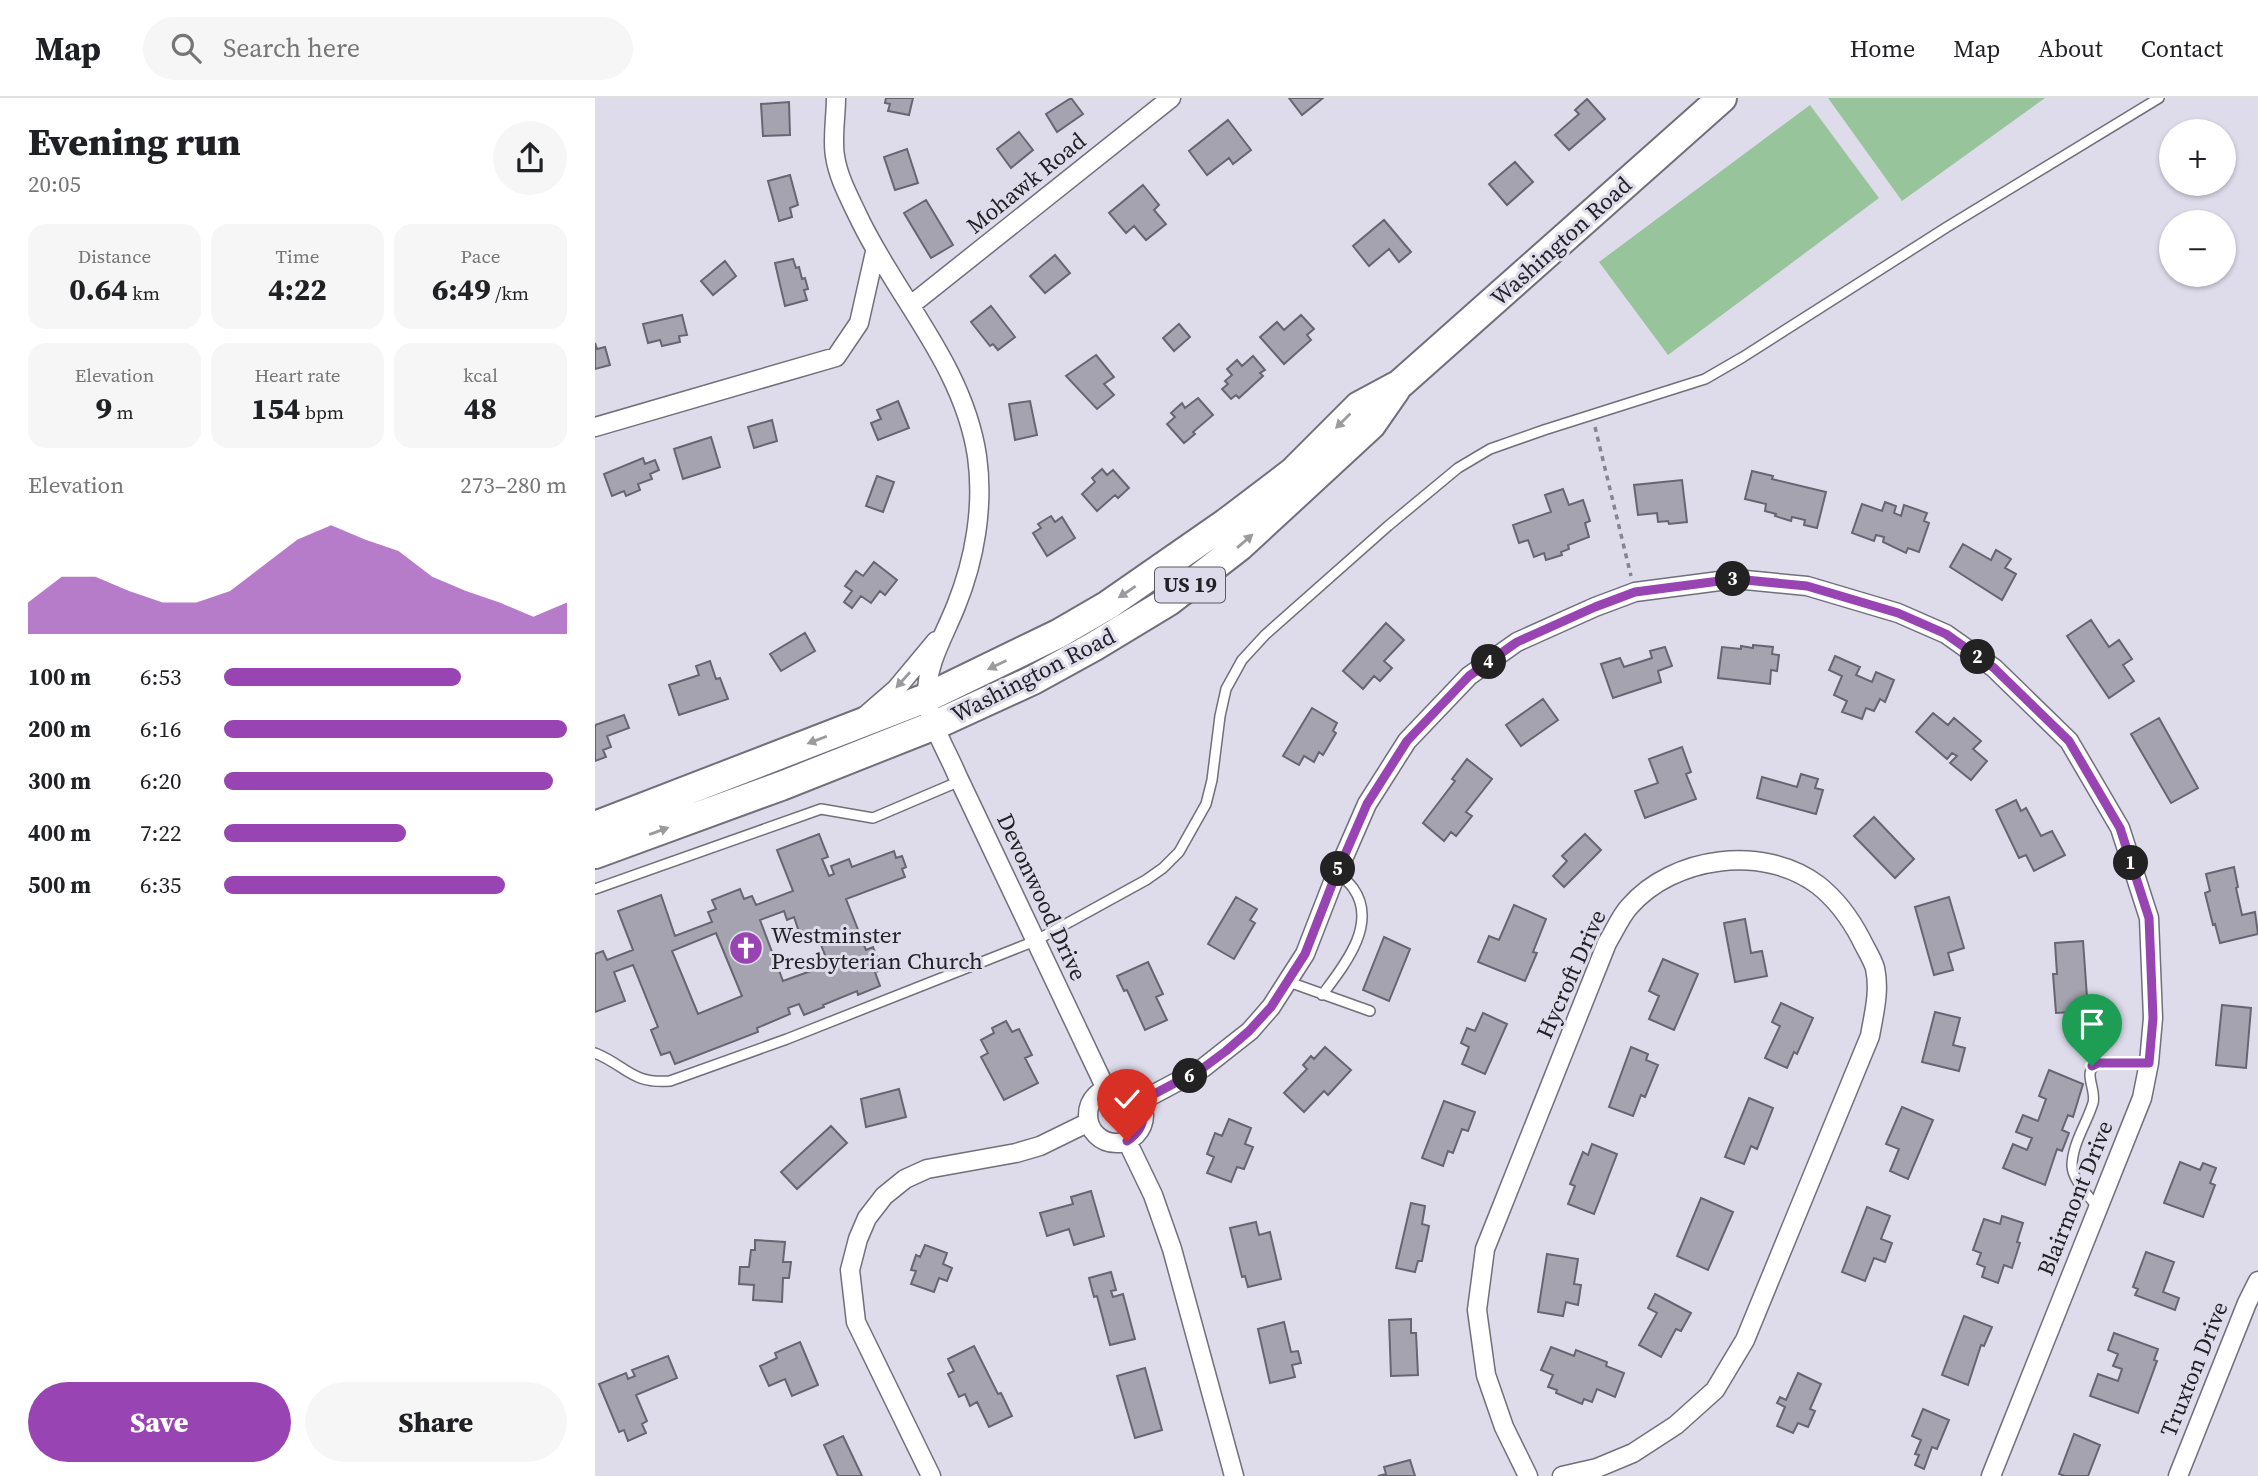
<!DOCTYPE html>
<html lang="en">
<head>
<meta charset="utf-8">
<style>
	body { margin:0; font-family:"Source Serif 4",serif; background:#f6f6f6; color:#202124; height:100vh; display:flex; flex-direction:column; font-size:26px; white-space:nowrap }
	* { box-sizing:border-box; margin:0 }
	p { font-size:23px; color:#757577 }
	.icon { flex:none; width:38px; height:38px; fill:none; stroke:currentColor; stroke-width:2; stroke-linecap:round; stroke-linejoin:round }
	.map { position:relative; flex:1; overflow:hidden }
	.details { display:flex; flex-direction:column; background:#fff; width:595px }
	.details>* { flex:none }
	.fabs { position:absolute; left:1564px; top:21px; display:grid; gap:14px }
	.fabs a { display:grid; place-items:center; width:77px; height:77px; border-radius:50%; background:#fff; box-shadow:0 2px 5px #0004; font-size:35px }
	.pin { position:absolute; display:grid; place-items:center; width:60px; height:60px; color:#fff; margin:-72px -30px; border-radius:50% 50% 50% 0; rotate:-45deg; box-shadow:0 0 7px #0007 }
	.pin .icon { rotate:45deg }
	.km { position:absolute; width:35px; height:35px; margin:-18px; border-radius:50%; background:#222; color:#fff; font-size:19px; line-height:35px; text-align:center }
	.round { display:grid; place-items:center; flex:none; width:74px; height:74px; border-radius:37px; background:#f6f6f6 }
	.head { display:flex; align-items:center; justify-content:space-between; height:119px; padding:0 28px }
	h1 { font-size:38px; font-weight:800; line-height:52px }
	.stats { display:grid; grid-template-columns:repeat(3,1fr); gap:10px; height:119px; padding:7px 28px }
	.stats div { display:grid; align-content:center; border-radius:18px; background:#f6f6f6; text-align:center }
	.stats b { font-size:30px; font-weight:800 }
	.stats small { font-size:19px; font-weight:400 }
	.stats p { font-size:19px }
	.chart { height:196px; padding:14px 28px }
	.chart p { display:flex; justify-content:space-between }
	.chart svg { width:100%; height:126px; margin-top:7px; fill:#9844b3; opacity:.7 }
	.action { display:flex; gap:14px; margin-top:auto; padding:14px 28px }
	.action a { flex:1; height:80px; border-radius:42px; background:#9844b3; color:#fff; font-size:28px; font-weight:800; line-height:80px; text-align:center }
	.action a+a { background:#f6f6f6; color:#202124 }
	ul { padding:0 28px; list-style:none; font-size:23px }
	li { display:grid; grid-template-columns:112px 84px 1fr; align-items:center; height:52px }
	li i { height:18px; border-radius:9px; background:#9844b3 }
	header { display:flex; align-items:center; gap:42px; box-sizing:border-box; height:98px; padding:0 35px; background:#fff; border-bottom:2px solid #e0e0e0 }
	header strong { font-size:33px }
	nav { display:flex; gap:38px; margin-inline-start:auto; font-size:24px }
	.search { width:490px; height:63px; background:#f6f6f6; display:flex; align-items:center; gap:18px; box-sizing:border-box; padding:0 24px; border-radius:38px; color:#757577; font-size:26px }
	main { display:flex; flex:1; min-height:0 }
	.map>svg:first-child { display:block }
	.pitch { fill:#98c49b }
	.building { fill:#a6a3b1; stroke:#686572; stroke-width:2; fill-rule:evenodd }
	.lines { fill:none; stroke-linecap:round; stroke-linejoin:round }
	.lane-casing { stroke:#716f7c; stroke-width:12 }
	.street-casing { stroke:#716f7c; stroke-width:21 }
	.primary-casing { stroke:#716f7c; stroke-width:32 }
	.path { stroke:#86858f; stroke-width:3.5; stroke-dasharray:5 5; stroke-linecap:butt }
	.lane { stroke:#fff; stroke-width:9 }
	.street { stroke:#fff; stroke-width:18 }
	.primary { stroke:#fff; stroke-width:28 }
	.oneway { fill:#9b9b9d }
	.route-casing { stroke:#fff; stroke-width:14 }
	.route { stroke:#9844b3; stroke-width:9 }
	.labels { text-anchor:middle; stroke-width:6; stroke-linejoin:round; paint-order:stroke }
	.shield { fill:#dedceb; stroke:#5a5961; stroke-width:2 }
	.shield-label { font-size:21px; font-weight:bold; fill:#212126 }
	.street-label { font-size:23px; fill:#212126; stroke:#dedceb }
	.poi-label { font-size:23px; fill:#212126; stroke:#dedceb; text-anchor:start }
</style>
</head>
<body>
<header>
<strong>Map</strong>
<div class="search"><svg class="icon" aria-label="search" viewBox="0 0 24 24"><circle cx="10" cy="10" r="6"/><path d="M15 15l6 6"/></svg>Search here</div>
<nav><a>Home</a><a>Map</a><a>About</a><a>Contact</a></nav>
</header>
<main>
<section class="details">
<div class="head"><div><h1>Evening run</h1><p>20:05</p></div><a class="round"><svg class="icon" aria-label="share" viewBox="0 0 24 24"><path d="M12 15V3M7 8l5-5 5 5M5 13v7h14v-7"/></svg></a></div>
<div class="stats">
<div><p>Distance</p><b>0.64<small> km</small></b></div>
<div><p>Time</p><b>4:22</b></div>
<div><p>Pace</p><b>6:49<small> /km</small></b></div>
</div>
<div class="stats">
<div><p>Elevation</p><b>9<small> m</small></b></div>
<div><p>Heart rate</p><b>154<small> bpm</small></b></div>
<div><p>kcal</p><b>48</b></div>
</div>
<div class="chart"><p><span>Elevation</span>273–280 m</p>
<svg viewBox="0 0 160 44" preserveAspectRatio="none"><path d="M0 44V33L10 24L20 24L30 29L40 33L50 33L60 29L70 20L80 11L90 6L100 11L110 15L120 24L130 29L140 33L150 38L160 33V44z"/></svg>
</div>
<ul>
<li><b>100 m</b>6:53<i style="width:69%"></i></li>
<li><b>200 m</b>6:16<i style="width:100%"></i></li>
<li><b>300 m</b>6:20<i style="width:96%"></i></li>
<li><b>400 m</b>7:22<i style="width:53%"></i></li>
<li><b>500 m</b>6:35<i style="width:82%"></i></li>
</ul>
<div class="action"><a>Save</a><a>Share</a></div>
</section>
<div class="map">
<svg width="1663" height="1378" viewBox="0 0 1663 1378">
	<rect width="100%" height="100%" fill="#dedceb"/>
	<path class="pitch" d="M1233 0H1450L1307 103Z
		M1215 7 1284 100 1073 257 1004 164Z"/>
	<path class="building" d="M291 0H318L314 17 293 13 295 6 290 5Z
		M476 0 488 16 462 34 451 16Z
		M694 0H728L707 17Z
		M992 1 1010 21 974 52 960 37 984 16 980 12Z
		M194 4 195 37 168 38 166 6Z
		M633 22 656 52 638 66 634 60 612 77 594 53Z
		M424 34 438 52 416 70 402 51Z
		M312 51 323 85 300 92 289 59Z
		M920 64 938 84 912 107 894 86Z
		M195 77 203 107 195 110 197 119 184 123 173 83Z
		M548 87 564 107 559 112 571 126 551 142 539 128 531 135 514 115Z
		M331 102 358 147 336 160 309 115Z
		M789 122 816 154 804 164 794 151 774 168 758 148Z
		M460 157 475 175 450 195 435 178Z
		M198 161 201 170 204 169 207 181 210 180 213 191 209 192 212 202 190 208 180 165Z
		M130 163 141 178 118 197 106 183Z
		M396 208 420 239 403 252 398 246 395 248 376 224Z
		M87 217 92 237 84 238 85 244 67 248 65 242 53 245 48 226Z
		M706 217 719 231 712 237 716 242 689 266 665 239 682 224 689 232Z
		M584 226 595 239 579 253 568 240Z
		M0 245 2 251 10 249 15 267 0 271Z
		M501 257 519 279 509 286 519 297 502 311 471 278Z
		M658 258 670 272 665 275 668 278 644 300 641 297 636 301 627 291 633 286 630 283 637 277 632 271 642 262 647 268Z
		M603 300 618 317 598 334 600 336 589 345 572 326 580 319 576 315 587 305 590 310Z
		M303 303 314 330 283 342 276 325 286 321 282 312Z
		M435 303 442 337 420 342 414 306Z
		M177 322 182 343 159 350 153 329Z
		M116 339 125 369 88 381 79 351Z
		M48 360 50 366 60 362 64 372 55 376 57 381 43 386 45 392 31 398 29 393 17 398 9 376Z
		M507 371 512 377 518 372 534 390 523 400 520 397 502 413 487 396 500 384 497 380Z
		M1157 373 1178 378 1177 381 1231 394 1222 430 1209 427 1210 422 1197 419 1196 423 1180 418 1181 416 1170 413 1171 406 1150 401Z
		M282 378 299 384 288 414 271 408Z
		M1087 382 1092 424 1074 426 1073 423 1063 424 1062 415 1043 417 1039 387Z
		M968 391 974 407 988 402 995 423 990 425 994 439 973 447 974 451 966 454 967 457 951 462 949 455 939 459 933 442 924 445 918 427 956 414 950 397Z
		M1290 404 1301 408 1299 415 1306 418 1309 407 1332 415 1329 423 1334 425 1324 454 1313 450 1311 455 1288 444 1289 439 1281 437 1279 443 1257 435 1267 406 1287 413Z
		M456 418 460 424 467 419 480 440 452 458 438 435 446 430 443 426Z
		M1368 446 1396 462 1401 452 1416 461 1410 470 1421 476 1407 502 1355 469Z
		M279 464 302 482 290 497 285 493 276 505 266 498 257 510 249 504 257 493 250 488 261 473 268 478Z
		M1496 522 1514 549 1524 542 1537 561 1528 567 1539 583 1514 600 1472 538Z
		M791 525 809 542 789 563 797 570 785 583 779 578 768 591 748 573Z
		M210 535 220 553 186 573 175 556Z
		M1158 547 1178 549 1177 556 1184 557 1182 573 1176 572 1175 586 1123 580 1127 549 1146 551V548L1158 550Z
		M1070 549 1077 568 1063 573 1066 584 1018 600 1006 566 1025 560 1029 569 1057 560 1055 553Z
		M1240 558 1265 569 1261 577 1277 584 1281 574 1299 582 1290 604 1285 601 1279 613 1271 610 1267 621 1247 614 1252 603 1239 597 1247 578 1234 572Z
		M115 563 121 581 125 580 133 601 84 617 74 587 104 577 101 568Z
		M948 601 963 622 926 648 911 627Z
		M717 610 742 625 738 633 741 635 728 657 724 654 719 664 709 658 704 667 688 658Z
		M1338 615 1353 627 1359 620 1386 643 1378 651 1392 663 1376 682 1355 665 1362 658 1357 655 1352 661 1321 634Z
		M29 617 34 630 12 638 16 649 8 652 11 659 0 663V627Z
		M1564 620 1603 690 1576 705 1536 636Z
		M1087 649 1096 674 1091 676 1101 701 1050 720 1040 693 1063 685 1054 661Z
		M872 661 897 681 871 714 877 718 861 738 856 734 849 743 828 725 860 683 857 681Z
		M1206 676 1223 681 1220 690 1228 692 1221 716 1162 700 1167 679 1202 689Z
		M1421 702 1426 713 1431 710 1446 738 1457 733 1470 757 1439 773 1431 757 1424 760 1401 712Z
		M1279 719 1319 761 1300 780 1259 738Z
		M224 736 233 759 227 761 234 778 239 776 236 768 254 761 257 769 299 753 301 760 307 758 311 769 307 771 310 779 251 801 271 852 278 849 287 872 280 874 285 888 263 897 262 893 228 907 229 909 209 917 204 906 193 910 195 916 162 930 163 934 80 966 75 954 66 957 56 932 63 929 38 867 19 874 30 903 0 914V856L8 853 12 862 38 852 23 813 66 797 80 838 117 824 113 814 121 811 117 802 145 791 149 801 157 798 161 807 198 793 182 752ZM189 813 192 822 199 819 205 837 220 832 232 862 237 861 238 865 188 883 165 822ZM121 835 147 898 103 916 77 853Z
		M990 736 1006 752 969 789 958 778 972 763 967 758Z
		M1639 769 1643 789 1641 790 1647 817 1660 814 1663 836 1625 845 1620 826 1618 827 1610 795 1615 793 1611 776Z
		M641 799 662 811 655 822 660 825 639 861 613 846Z
		M1354 799 1369 850 1353 855 1358 872 1339 877 1320 809Z
		M919 807 951 821 938 854 942 855 930 883 883 864 894 838 904 842Z
		M1150 821 1156 855 1167 853 1172 878 1140 884 1129 825Z
		M789 839 815 851 794 903 768 892Z
		M1488 843 1493 913 1461 915 1458 876H1462L1460 845Z
		M1068 861 1103 876 1079 932 1054 921 1064 898 1054 893Z
		M553 864 568 896 561 899 572 922 550 932 532 892 529 893 522 878Z
		M1186 905 1218 920 1202 956 1199 954 1192 970 1170 960 1185 928 1177 924Z
		M1627 907 1656 910 1651 970 1621 967Z
		M1340 914 1365 920 1358 947 1370 950 1364 973 1327 964Z
		M888 915 912 926 890 976 867 966 874 949 866 945 872 930 880 933Z
		M411 923 417 934 424 931 437 957 430 960 443 985 409 1002 386 959 393 955 386 942 399 935 397 930Z
		M730 949 756 972 733 997 729 993 709 1014 689 995 712 971 708 967 716 958 719 961Z
		M1036 949 1053 956 1051 962 1063 967 1050 999 1046 997 1038 1018 1014 1009Z
		M1454 972 1488 986 1478 1019 1473 1017 1467 1032 1474 1035 1467 1053 1462 1051 1450 1087 1408 1070 1418 1046 1432 1052 1437 1040 1421 1034 1428 1017 1443 1023 1451 1001 1444 998Z
		M304 991 311 1019 271 1029 266 1001Z
		M1154 1000 1178 1010 1162 1051 1156 1048 1149 1066 1130 1059Z
		M849 1003 880 1014 873 1033 867 1031 858 1055 853 1053 848 1068 827 1060Z
		M1307 1009 1338 1022 1313 1081 1295 1073 1304 1051 1291 1046Z
		M634 1021 656 1030 650 1046 658 1049 649 1071 642 1069 636 1084 612 1075 619 1059 612 1056 620 1035 627 1038Z
		M236 1028 252 1045 202 1091 186 1074Z
		M997 1046 1022 1056 999 1116 973 1106 980 1088 975 1086 988 1054 993 1057Z
		M1585 1064 1605 1072 1608 1065 1621 1070 1615 1085 1620 1087 1608 1119 1569 1105Z
		M496 1093 509 1138 479 1147 474 1131 452 1138 445 1115 478 1106 476 1099Z
		M1106 1100 1138 1114 1113 1172 1082 1158Z
		M816 1105 830 1108 827 1126 834 1128 827 1163H823L820 1174 801 1170Z
		M1272 1109 1295 1118 1286 1141 1297 1145 1290 1164 1279 1160 1270 1183 1247 1174Z
		M1407 1118 1428 1125 1422 1144 1425 1145 1417 1170 1409 1167 1403 1185 1387 1179 1390 1169 1382 1166 1386 1155 1378 1152 1389 1121 1405 1126Z
		M661 1124 664 1137 675 1134 686 1181 653 1189 650 1178 647 1179 635 1130Z
		M160 1142 190 1144 188 1164H196L194 1180H188L187 1204 158 1202 159 1187 144 1186 145 1169H154L156 1152H160Z
		M330 1147 352 1155 348 1166 357 1170 352 1183 344 1180 339 1194 316 1186 321 1173 316 1172 321 1157 325 1159Z
		M1551 1154 1579 1164 1568 1194 1584 1200 1580 1212 1540 1197 1543 1191 1538 1189Z
		M952 1156 983 1161 979 1186 986 1187 983 1207 971 1204 968 1218 943 1214Z
		M516 1174 521 1192 516 1193 518 1199 528 1196 540 1241 515 1247 502 1198 499 1199 494 1180Z
		M1060 1196 1096 1215 1086 1233 1081 1231 1066 1259 1044 1247 1062 1215 1053 1210Z
		M1369 1218 1397 1229 1389 1248 1386 1247 1373 1287 1347 1277Z
		M816 1221V1235H821L823 1277 796 1278 794 1222Z
		M689 1224 696 1254 703 1253 706 1265 697 1267 700 1279 675 1285 663 1231Z
		M1519 1235 1563 1251 1559 1262 1562 1263 1543 1315 1495 1298 1503 1276 1523 1283 1527 1271 1518 1268 1523 1256 1513 1252Z
		M205 1244 223 1287 197 1298 190 1281 174 1288 165 1268 182 1260 180 1255Z
		M379 1248 403 1296 406 1295 417 1318 394 1329 382 1304 375 1308 370 1296 364 1299 353 1276 359 1273 353 1261Z
		M956 1249 979 1258 981 1252 1012 1264 1011 1268 1029 1275 1020 1299 1002 1291 997 1304 989 1301 987 1306 961 1295 962 1292 953 1289 958 1277 946 1272Z
		M73 1258 82 1280 41 1297 52 1323 47 1326 51 1335 33 1343 29 1332 24 1334 4 1286 31 1275 33 1281 40 1278 37 1272Z
		M550 1270 567 1332 540 1340 522 1278Z
		M1203 1275 1226 1286 1215 1311 1220 1313 1213 1329 1203 1325 1198 1335 1182 1328 1190 1309 1182 1305 1185 1299 1191 1302Z
		M1328 1311 1354 1322 1342 1351 1337 1349 1329 1371 1320 1367 1324 1357 1320 1356 1326 1342 1317 1338Z
		M1479 1336 1505 1347 1493 1378H1470L1464 1376Z
		M248 1338 267 1378H243L229 1347Z
		M815 1362 820 1378H783L791 1376 789 1369Z"/>
	<g class="lines">
		<g class="lane-casing">
			<path id="lane" d="M0 791 226 711 278 720 365 683
				M694 884 775 913
				M727 897C748 869 784 826 758 790 754 784 747 779 742 775
				M0 955C32 968 36 986 75 983L192 941 440 843 551 782 568 770 584 754 611 706 617 682 625 618 631 591 647 562 670 537 793 428 863 370 895 351 949 332 1110 281 1148 259 1352 129 1564 0
				M1503 1110C1494 1098 1478 1083 1477 1068 1477 1046 1492 1025 1498 1005 1502 991 1486 973 1503 966L1554 965"/>
		</g>
		<g class="street-casing">
			<path id="street" d="M241 0C241 19 237 40 240 58 243 79 254 99 263 118 301 199 368 266 382 358 389 408 380 461 361 508 350 536 331 566 332 598 332 621 353 655 362 677L511 991
				M316 207 576 0
				M0 329 241 259 264 225 280 154
				M271 617 301 591 341 543
				M493 1017a28 28 0 1 1 56 0a28 28 0 1 1-56 0Z
				M546 1003 608 970 655 933 676 909 710 856 738 784 772 706 812 643 874 578 922 544 1000 509 1040 494 1140 481 1212 488 1303 515 1351 536 1399 570 1474 643 1525 730 1554 820 1558 920 1554 965 1547 1000 1396 1378
				M532 1043 558 1097 577 1151 639 1378
				M336 1378 261 1224 255 1172 263 1141 272 1120 289 1098 310 1081 332 1071 421 1055 445 1048 494 1024
				M933 1378 909 1329 891 1277 882 1212 890 1151 1012 845C1019 834 1025 819 1034 809 1078 758 1169 746 1223 787 1242 802 1255 820 1266 841 1270 850 1277 860 1280 870 1285 893 1279 915 1275 938L1150 1242 1120 1292 1081 1327 1038 1355 1002 1370 967 1378
				M1583 1378 1652 1205 1663 1183"/>
		</g>
		<g class="primary-casing">
			<path id="primary" d="M0 728 331 600 463 536 513 507 631 425 698 374 764 308 805 286 1127 0
				M0 756 186 688 340 627 438 582 498 549 574 503 645 448 776 327 801 291"/>
		</g>
		<path class="path" d="M1000 329 1036 478"/>
		<use href="#lane" class="lane"/>
		<use href="#street" class="street"/>
		<use href="#primary" class="primary"/>
	</g>
	<defs><path id="oneway-solid" d="M-6-.8H1V-3.2L6.5 0L1 3.2V.8H-6Z" transform="scale(1.75)"/></defs>
	<g class="oneway">
		<use href="#oneway-solid" transform="translate(748 323) rotate(135)"/>
		<use href="#oneway-solid" transform="translate(650 443) rotate(-41)"/>
		<use href="#oneway-solid" transform="translate(532 494) rotate(146)"/>
		<use href="#oneway-solid" transform="translate(402 567) rotate(154)"/>
		<use href="#oneway-solid" transform="translate(308 582) rotate(132)"/>
		<use href="#oneway-solid" transform="translate(222 642) rotate(159)"/>
		<use href="#oneway-solid" transform="translate(64 733) rotate(-20)"/>
	</g>
	<g class="lines">
		<g class="route-casing">
			<path id="route" d="M532 1043C547 1033 552 1021 546 1003L608 970 631 953 654 933 676 909 710 856 738 784 772 706 812 643 874 578 922 544 1000 509 1040 494 1140 481 1212 488 1303 515 1351 536 1399 570 1474 643 1525 730 1554 820 1558 920 1554 965H1503L1497 968"/>
		</g>
		<use href="#route" class="route"/>
	</g>
	<defs>
		<g id="church-disc" transform="scale(1.75)"><circle r="9.5" fill="#9844b3" stroke="#dedceb"/><path d="M-1.2-6h2.4v3.5h3.3v2.4h-3.3V6h-2.4V-.1h-3.3v-2.4h3.3Z" fill="#fff"/></g>
	</defs>
	<g fill-rule="evenodd">
		<use href="#church-disc" x="151" y="850"/>
	</g>
	<g class="labels">
		<rect class="shield" x="560" y="469.5" width="70" height="35" rx="5"/>
		<g class="shield-label">
			<text x="595" y="494">US 19</text>
		</g>
		<g class="street-label">
			<text transform="translate(431 85) rotate(-39)" y="8">Mohawk Road</text>
			<text transform="translate(966 143) rotate(-42)" y="8">Washington Road</text>
			<text transform="translate(438 577) rotate(-27)" y="8">Washington Road</text>
			<text transform="translate(447 799) rotate(65)" y="8">Devonwood Drive</text>
			<text transform="translate(976 876) rotate(-66)" y="8">Hycroft Drive</text>
			<text transform="translate(1480 1100) rotate(-68)" y="8">Blairmont Drive</text>
			<text transform="translate(1599 1271) rotate(-68)" y="8">Truxton Drive</text>
		</g>
		<g class="poi-label">
			<text x="176" y="845">Westminster<tspan x="176" dy="26">Presbyterian Church</tspan></text>
		</g>
	</g>
</svg>
<div class="fabs">
<a>+</a>
<a>−</a>
</div>
<div class="pin" style="left:1497px;top:968px;background:#1e9e55"><svg class="icon" aria-label="arrive" viewBox="0 0 24 24"><path d="M6 21V4h12l-3 4 3 4H6"/></svg></div>
<div class="pin" style="left:532px;top:1043px;background:#d93025"><svg class="icon" aria-label="check" viewBox="0 0 24 24"><path d="M5 12l5 5 9-10"/></svg></div>
<b class="km" style="left:1536px;top:765px">1</b>
<b class="km" style="left:1383px;top:559px">2</b>
<b class="km" style="left:1138px;top:481px">3</b>
<b class="km" style="left:894px;top:564px">4</b>
<b class="km" style="left:743px;top:771px">5</b>
<b class="km" style="left:595px;top:978px">6</b>
</div>
</main>
</body>
</html>
